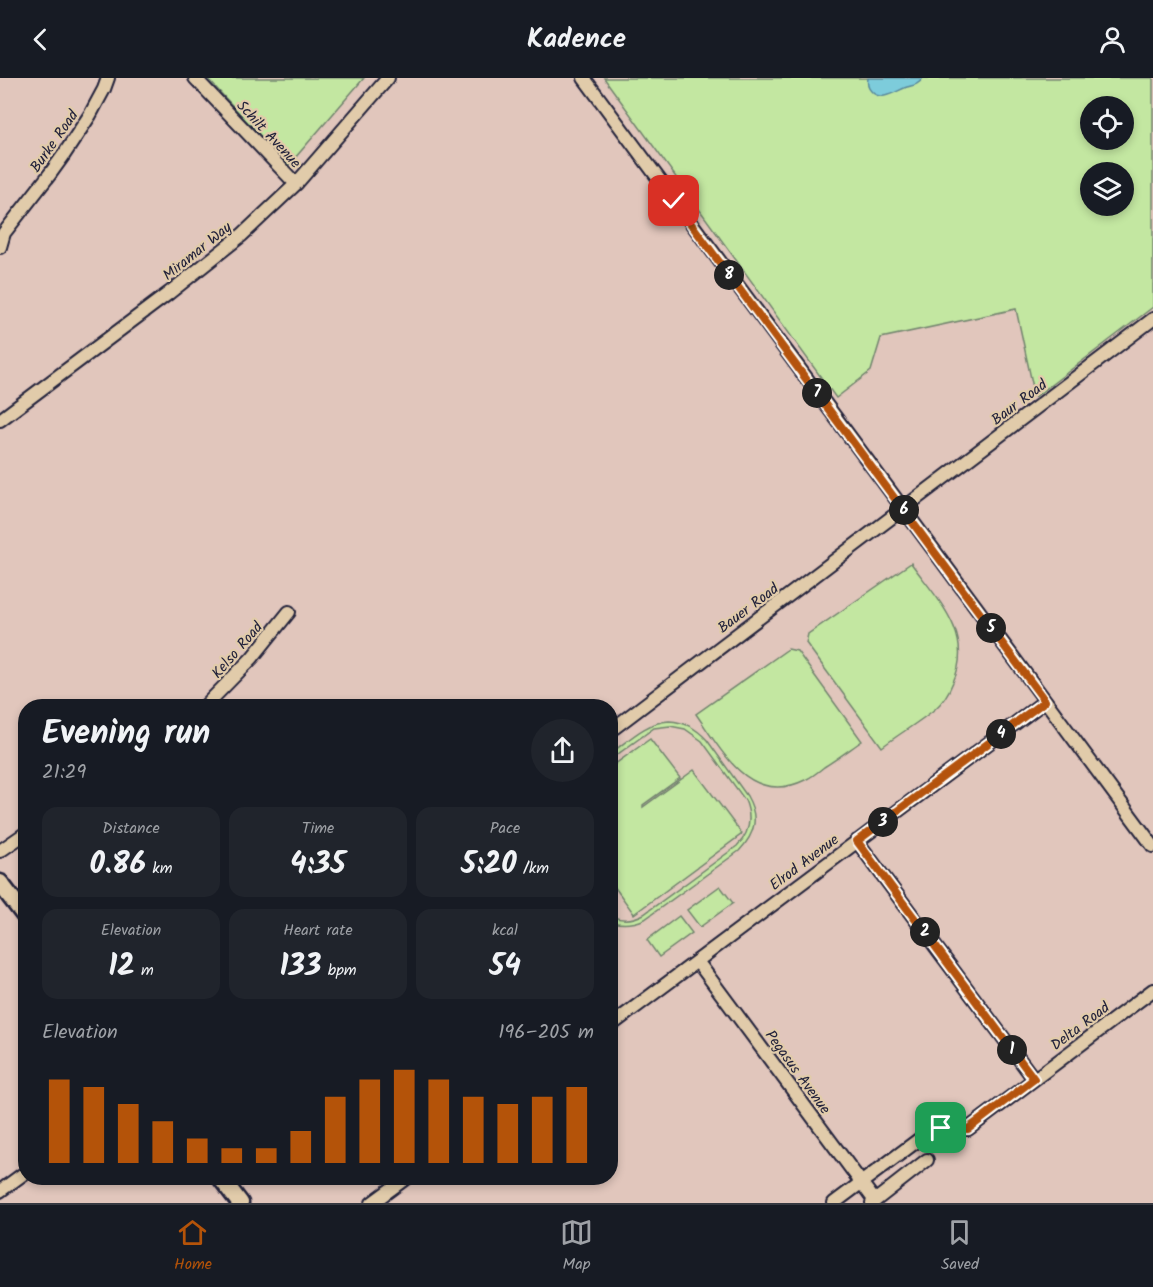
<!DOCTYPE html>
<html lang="en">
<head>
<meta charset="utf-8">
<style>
	body { margin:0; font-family:Kalam,sans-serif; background:#20242c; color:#f1f3f6; height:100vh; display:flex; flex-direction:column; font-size:22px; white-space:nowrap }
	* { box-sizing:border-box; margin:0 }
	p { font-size:20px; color:#9ea1a6 }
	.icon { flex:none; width:33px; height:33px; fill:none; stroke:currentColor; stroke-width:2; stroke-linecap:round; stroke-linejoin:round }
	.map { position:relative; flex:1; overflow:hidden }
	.drawer { position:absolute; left:18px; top:621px; width:600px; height:486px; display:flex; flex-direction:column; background:#171b24; border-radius:24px; box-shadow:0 3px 9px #0003 }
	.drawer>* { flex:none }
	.tools { position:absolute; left:1080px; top:18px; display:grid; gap:12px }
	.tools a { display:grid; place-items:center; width:54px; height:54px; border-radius:50%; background:#171b24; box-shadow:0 3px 9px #0003; font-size:30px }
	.pin { position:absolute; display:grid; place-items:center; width:51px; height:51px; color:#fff; margin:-26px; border-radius:12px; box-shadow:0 3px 9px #0006 }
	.km { position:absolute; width:30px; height:30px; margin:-15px; border-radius:50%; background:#222; color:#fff; font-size:16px; line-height:30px; text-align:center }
	.round { display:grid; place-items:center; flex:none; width:63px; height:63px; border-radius:32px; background:#20242c }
	.headline { display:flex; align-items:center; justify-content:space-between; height:102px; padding:0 24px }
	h1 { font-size:33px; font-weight:600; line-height:45px }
	.figures { display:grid; grid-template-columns:repeat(3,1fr); gap:9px; height:102px; padding:6px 24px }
	.figures div { display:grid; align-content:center; border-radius:15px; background:#20242c; text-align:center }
	.figures b { font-size:30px; font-weight:600 }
	.figures small { font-size:16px; font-weight:400 }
	.figures p { font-size:16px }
	.chart { height:168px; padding:12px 24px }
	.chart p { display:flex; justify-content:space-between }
	.chart svg { width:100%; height:108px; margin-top:6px; stroke:#b45309; stroke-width:6 }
	header { display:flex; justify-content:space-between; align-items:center; height:78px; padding:0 24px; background:#171b24; font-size:27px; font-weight:600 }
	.tab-bar { display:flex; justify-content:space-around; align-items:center; height:84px; border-top:2px solid #363941; background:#171b24; font-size:16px; color:#9ea1a6 }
	.tab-bar a { display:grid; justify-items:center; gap:3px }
	.tab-bar .current { color:#b45309 }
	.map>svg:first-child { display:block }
	.green { fill:#c3e7a1; stroke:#72846e; stroke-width:1.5; fill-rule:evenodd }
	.water { fill:#7dccdb; stroke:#59889b; stroke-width:1.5 }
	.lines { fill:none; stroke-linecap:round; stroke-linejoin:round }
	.minor-casing { stroke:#22223b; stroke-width:16 }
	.major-casing { stroke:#22223b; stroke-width:21 }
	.minor { stroke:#e1cbaa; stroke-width:12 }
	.major { stroke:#e1cbaa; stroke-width:16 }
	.route-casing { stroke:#fff; stroke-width:12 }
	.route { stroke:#b45309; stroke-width:8 }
	.labels { text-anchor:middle; stroke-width:4.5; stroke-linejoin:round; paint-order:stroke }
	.street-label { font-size:15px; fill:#22223b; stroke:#e1cbaa }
</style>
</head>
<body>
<header><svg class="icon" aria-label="back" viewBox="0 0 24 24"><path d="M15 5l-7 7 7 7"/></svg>Kadence<svg class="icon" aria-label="person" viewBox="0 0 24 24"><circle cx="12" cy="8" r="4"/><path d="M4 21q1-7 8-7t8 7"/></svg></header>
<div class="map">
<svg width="1153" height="1125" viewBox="0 0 1153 1125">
	<rect width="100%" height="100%" fill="#e1c6bc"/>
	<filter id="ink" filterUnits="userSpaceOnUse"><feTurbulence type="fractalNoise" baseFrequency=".0167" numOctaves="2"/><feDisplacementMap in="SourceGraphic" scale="12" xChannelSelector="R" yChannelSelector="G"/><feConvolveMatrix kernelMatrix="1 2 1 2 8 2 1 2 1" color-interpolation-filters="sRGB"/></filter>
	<g filter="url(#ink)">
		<path class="green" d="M207 0H364L288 88Z
			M604 0H1153V229L1035 319 1016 231 881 260 871 293 836 320ZM1090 28H1124V62H1090ZM1090 94H1124V128H1090Z
			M911 485C937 521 975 557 953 604 949 614 943 624 935 631 918 645 899 656 882 669L806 565 808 556Z
			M788 571 797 573 862 663C849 672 837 681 824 689 818 694 812 699 805 702 750 729 722 673 696 636Z
			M669 643C685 644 696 650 707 662L747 718C759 739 756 755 739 773L645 841C634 846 624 847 612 844L611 843V838C622 843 633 842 644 836L737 768C750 755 752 739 745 722L702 663 685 651 670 648 654 650 611 681V675C629 662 646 644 669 643Z
			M650 661 680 700 643 727V729L694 692 742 756 634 836 611 804V689Z
			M720 808 733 825 700 849 687 832Z
			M679 838 692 855 659 879 647 862Z"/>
		<path class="water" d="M868 0H923C918 7 914 7 907 9 896 13 881 25 871 13 867 9 867 5 868 0Z"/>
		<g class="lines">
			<g class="minor-casing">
				<path id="minor" d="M195 0 296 106
					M584 0 1153 768
					M0 169 4 155 50 96 63 78 90 37 104 11 108 0
					M0 342 169 215 242 157 296 106 388 0
					M205 628 252 580 289 534
					M610 653 1153 241
					M857 763 1034 1001
					M0 773 26 755
					M697 883 875 1123
					M610 948 1045 623
					M0 1113 26 1094
					M372 1125 406 1100
					M834 1125 929 1054 941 1050 950 1051H968L1153 912
					M872 1125 927 1082"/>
			</g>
			<g class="major-casing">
				<path id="major" d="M0 805 26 839
					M221 1100 240 1125"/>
			</g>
			<use href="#minor" class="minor"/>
			<use href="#major" class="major"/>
		</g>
	</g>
	<g class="lines" filter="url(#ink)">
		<g class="route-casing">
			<path id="route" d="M674 123 1045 623 857 763 1034 1001 968 1051 941 1050"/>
		</g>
		<use href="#route" class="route"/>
	</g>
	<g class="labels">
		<g class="street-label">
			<text transform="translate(269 56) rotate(47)" y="5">Schilt Avenue</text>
			<text transform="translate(54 63) rotate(-55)" y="5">Burke Road</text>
			<text transform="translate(197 173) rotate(-39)" y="5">Miramar Way</text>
			<text transform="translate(1019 324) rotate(-37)" y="5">Baur Road</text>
			<text transform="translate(748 530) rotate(-37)" y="5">Bauer Road</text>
			<text transform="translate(237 572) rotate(-49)" y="5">Kelso Road</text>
			<text transform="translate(804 784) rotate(-37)" y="5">Elrod Avenue</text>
			<text transform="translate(1080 948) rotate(-37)" y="5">Delta Road</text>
			<text transform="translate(798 994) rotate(54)" y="5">Pegasus Avenue</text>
		</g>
	</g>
</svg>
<div class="tools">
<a><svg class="icon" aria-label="locate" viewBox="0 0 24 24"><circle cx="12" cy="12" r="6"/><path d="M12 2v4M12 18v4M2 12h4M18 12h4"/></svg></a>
<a><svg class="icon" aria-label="layers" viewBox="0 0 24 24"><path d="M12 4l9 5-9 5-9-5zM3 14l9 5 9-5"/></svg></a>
</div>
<div class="pin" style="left:941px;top:1050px;background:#1e9e55"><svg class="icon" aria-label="arrive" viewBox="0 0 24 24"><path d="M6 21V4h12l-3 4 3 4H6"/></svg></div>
<div class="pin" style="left:674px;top:123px;background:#d93025"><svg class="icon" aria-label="check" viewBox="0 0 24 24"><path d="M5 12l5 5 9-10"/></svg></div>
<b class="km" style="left:1012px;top:972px">1</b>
<b class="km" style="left:925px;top:854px">2</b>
<b class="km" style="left:883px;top:744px">3</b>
<b class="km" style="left:1001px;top:656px">4</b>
<b class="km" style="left:991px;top:550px">5</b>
<b class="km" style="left:904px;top:432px">6</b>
<b class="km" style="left:817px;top:315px">7</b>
<b class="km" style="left:729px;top:197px">8</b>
<section class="drawer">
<div class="headline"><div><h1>Evening run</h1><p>21:29</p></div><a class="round"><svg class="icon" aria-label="share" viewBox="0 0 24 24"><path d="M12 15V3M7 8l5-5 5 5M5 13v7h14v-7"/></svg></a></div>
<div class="figures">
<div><p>Distance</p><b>0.86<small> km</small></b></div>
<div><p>Time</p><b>4:35</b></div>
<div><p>Pace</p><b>5:20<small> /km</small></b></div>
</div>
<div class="figures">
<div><p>Elevation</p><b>12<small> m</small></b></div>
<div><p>Heart rate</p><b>133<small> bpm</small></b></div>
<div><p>kcal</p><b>54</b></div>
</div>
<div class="chart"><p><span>Elevation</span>196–205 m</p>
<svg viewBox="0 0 160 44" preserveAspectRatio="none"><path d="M5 44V10M15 44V13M25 44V20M35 44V27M45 44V34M55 44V38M65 44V38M75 44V31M85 44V17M95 44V10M105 44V6M115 44V10M125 44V17M135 44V20M145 44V17M155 44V13"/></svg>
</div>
</section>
</div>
<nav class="tab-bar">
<a class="current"><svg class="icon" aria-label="home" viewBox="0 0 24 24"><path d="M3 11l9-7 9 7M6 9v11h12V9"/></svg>Home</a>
<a><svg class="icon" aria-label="map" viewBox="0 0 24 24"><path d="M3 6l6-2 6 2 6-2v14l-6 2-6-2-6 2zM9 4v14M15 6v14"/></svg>Map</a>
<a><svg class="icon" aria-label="saved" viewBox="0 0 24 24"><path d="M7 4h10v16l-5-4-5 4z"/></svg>Saved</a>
</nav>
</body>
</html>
